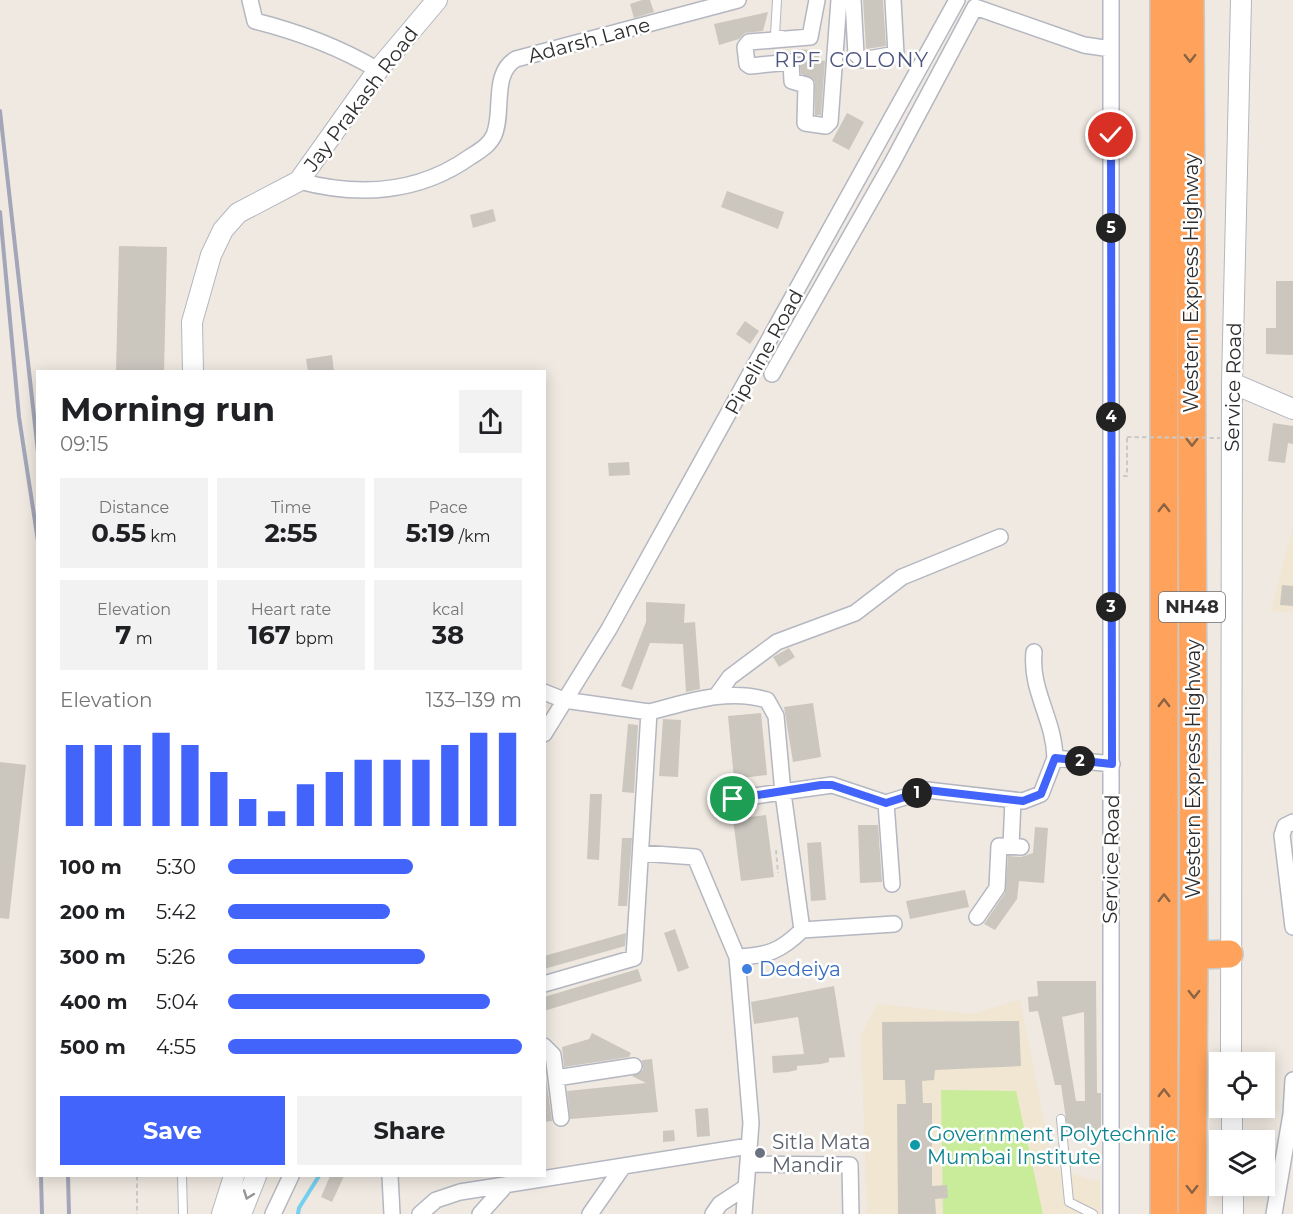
<!DOCTYPE html>
<html lang="en">
<head>
<meta charset="utf-8">
<style>
	body { margin:0; font-family:Montserrat,sans-serif; background:#f2f2f2; color:#202124; height:100vh; display:flex; flex-direction:column; font-size:22px; white-space:nowrap }
	* { box-sizing:border-box; margin:0 }
	p { font-size:20px; color:#757577 }
	.icon { flex:none; width:33px; height:33px; fill:none; stroke:currentColor; stroke-width:2; stroke-linecap:round; stroke-linejoin:round }
	.map { position:relative; flex:1; overflow:hidden }
	.panel { position:absolute; left:36px; top:370px; width:510px; height:807px; display:flex; flex-direction:column; background:#fff; border-radius:0px; box-shadow:0 3px 15px #0003 }
	.panel>* { flex:none }
	.tools { position:absolute; left:1209px; top:1052px; display:grid; gap:12px }
	.tools a { display:grid; place-items:center; width:66px; height:66px; border-radius:0px; background:#fff; box-shadow:0 3px 15px #0003; font-size:30px }
	.pin { position:absolute; display:grid; place-items:center; width:51px; height:51px; color:#fff; margin:-26px; border:3px solid #fff; border-radius:50%; box-shadow:0 2px 6px #0007 }
	.km { position:absolute; width:30px; height:30px; margin:-15px; border-radius:50%; background:#222; color:#fff; font-size:16px; line-height:30px; text-align:center }
	.round { display:grid; place-items:center; flex:none; width:63px; height:63px; border-radius:0px; background:#f2f2f2 }
	.head { display:flex; align-items:center; justify-content:space-between; height:102px; padding:0 24px }
	h1 { font-size:33px; font-weight:700; line-height:45px }
	.stats { display:grid; grid-template-columns:repeat(3,1fr); gap:9px; height:102px; padding:6px 24px }
	.stats div { display:grid; align-content:center; border-radius:0px; background:#f2f2f2; text-align:center }
	.stats b { font-size:26px; font-weight:700 }
	.stats small { font-size:16px; font-weight:400 }
	.stats p { font-size:16px }
	.chart { height:168px; padding:12px 24px }
	.chart p { display:flex; justify-content:space-between }
	.chart svg { width:100%; height:108px; margin-top:6px; stroke:#4264fb; stroke-width:6 }
	.action { display:flex; gap:12px; margin-top:auto; padding:12px 24px }
	.action a { flex:1; height:69px; border-radius:0px; background:#4264fb; color:#fff; font-size:24px; font-weight:700; line-height:69px; text-align:center }
	.action a+a { background:#f2f2f2; color:#202124 }
	ul { padding:0 24px; list-style:none; font-size:20px }
	li { display:grid; grid-template-columns:96px 72px 1fr; align-items:center; height:45px }
	li i { height:15px; border-radius:8px; background:#4264fb }
	.map>svg:first-child { display:block }
	.education { fill:#f0e6d1 }
	.pitch { fill:#c9ec9a }
	.lines { fill:none; stroke-linecap:round; stroke-linejoin:round }
	.stream { stroke:#75cff0; stroke-width:4 }
	.building { fill:#cbc7bf; fill-rule:evenodd }
	.service-casing { stroke:#b4b7c1; stroke-width:10 }
	.minor-casing { stroke:#b4b7c1; stroke-width:18 }
	.tertiary-casing { stroke:#b4b7c1; stroke-width:22 }
	.motorway-casing { stroke:#c9c9c9; stroke-width:30 }
	.path { stroke:#c9c9c9; stroke-width:2; stroke-dasharray:4.5 3; stroke-linecap:butt }
	.service { stroke:#fff; stroke-width:8 }
	.minor { stroke:#fff; stroke-width:15 }
	.tertiary { stroke:#fff; stroke-width:20 }
	.motorway { stroke:#ffa35c; stroke-width:27 }
	.rail { stroke:#a3a6b8; stroke-width:4 }
	.path-bridge { stroke:#c9c9c9; stroke-width:2; stroke-dasharray:4.5 3; stroke-linecap:butt }
	.oneway { stroke:#8c6343 }
	.oneway2 { stroke:#969696 }
	.route-casing { stroke:#fff; stroke-width:12 }
	.route { stroke:#4264fb; stroke-width:8 }
	.shop-dot { fill:#3f7fe0; stroke:#fff; stroke-width:2 }
	.culture-dot { fill:#0f9aa8; stroke:#fff; stroke-width:2 }
	.worship-dot { fill:#6b7280; stroke:#fff; stroke-width:2 }
	.labels { text-anchor:middle; stroke-width:5; stroke-linejoin:round; paint-order:stroke }
	.shield { fill:#fff; stroke:#6d6d6d; stroke-width:1.5 }
	.shield-label { font-size:18px; font-weight:bold; fill:#2e2e2e }
	.street-label { font-size:20px; fill:#2e2e2e; stroke:#fff }
	.shop-label { font-size:20px; fill:#366cbe; stroke:#fff; text-anchor:start }
	.culture-label { font-size:20px; fill:#0d838f; stroke:#fff; text-anchor:start }
	.worship-label { font-size:20px; fill:#5b616d; stroke:#fff; text-anchor:start }
	.neighbourhood-label { font-size:21px; letter-spacing:1.5px; fill:#4d5680; stroke:#fff }
</style>
</head>
<body>
<div class="map">
<svg width="1293" height="1214" viewBox="0 0 1293 1214">
	<rect width="100%" height="100%" fill="#efe9e1"/>
	<path class="education" d="M1293 526V613L1271 611Z
		M1020 999 1053 1168 1100 1182V1214H867L861 1035 877 1004 974 1014Z"/>
	<path class="pitch" d="M941 1090 1016 1091 1043 1214H943Z"/>
	<g class="lines">
		<path class="stream" d="M298 1214 299 1208 319 1176"/>
	</g>
	<path class="building" d="M642 0H650L654 12 634 18 630 4Z
		M863 0H883L886 46 866 49Z
		M768 12 763 31 745 33 739 39 719 45 714 24Z
		M798 49 811 50 810 56H819V60L825 61 821 115H815V82L801 74Z
		M847 113 864 122 849 150 832 141Z
		M727 191 784 212 778 229 721 207Z
		M493 209 496 221 473 228 470 215Z
		M119 246 167 247 164 372H116Z
		M1276 281H1293V355L1266 354V328H1276Z
		M745 321 759 331 750 344 736 334Z
		M332 355 334 372H308L306 359Z
		M1273 423 1293 426V444L1288 443 1285 463 1268 461Z
		M629 462 630 475 609 476 608 463Z
		M1282 585 1293 586V606L1280 605Z
		M646 602 685 604 684 623 695 622 700 689 686 692 683 644 650 643 632 690 621 686 646 622Z
		M789 648 795 657 779 667 773 657Z
		M813 703 821 757 793 762 784 707Z
		M761 713 767 775 734 779 728 716Z
		M663 719 681 720 678 777 659 776Z
		M628 724 638 725 634 793 622 792Z
		M0 762 26 765 9 919 0 918Z
		M590 794H602L599 860 587 859Z
		M766 815 774 877 741 881 733 819Z
		M858 825H878L882 882 860 883Z
		M1035 827 1048 828 1044 883 1019 881 1017 899 995 930 984 924 1005 893 1008 856 1021 857 1033 853Z
		M622 838H632L627 906H618Z
		M821 842 826 900 811 901 807 843Z
		M965 890 969 907 910 919 906 901Z
		M675 929 689 968 678 972 664 933Z
		M626 933 625 946 544 969V956Z
		M638 969 642 981 544 1011V997Z
		M1037 981H1096L1097 1093H1101V1130L1068 1133 1061 1085H1055L1038 1011 1029 1012 1028 997 1038 996ZM1084 1012 1085 1101H1076L1062 1017Z
		M834 986 845 1057 829 1058V1062L821 1064 797 1066V1070L788 1072 773 1073 772 1056 804 1054 798 1017 754 1024 751 1002Z
		M1019 1021 1021 1066 935 1070 934 1080 922 1081 923 1103H932V1186L947 1185 948 1198 935 1199 936 1214H898L897 1104H906L905 1080H883L882 1022Z
		M592 1033 631 1053 629 1057 564 1067 562 1047 589 1039Z
		M652 1059 658 1112 570 1119 567 1091 646 1083 632 1076 643 1070 642 1060Z
		M544 1065 552 1121 544 1122Z
		M708 1108 710 1136 697 1137 695 1109Z
		M674 1130 675 1141 663 1142V1131Z
		M330 1176H344L332 1202 321 1197Z"/>
	<g class="lines">
		<g class="service-casing">
			<path id="service" d="M777 0 775 35H782
				M1061 1119 1069 1202 1093 1214
				M182 1176 183 1214"/>
		</g>
		<g class="minor-casing">
			<path id="minor" d="M250 0 255 21C299 32 339 47 378 70
				M817 0 810 37 749 42 745 47 747 64 750 66 791 62 792 81 806 85 805 123 826 126 830 122 839 0
				M853 0 856 54 862 60 896 54 893 0
				M299 181C359 197 419 193 470 157 479 151 489 146 494 135 504 113 491 73 516 59L738 0
				M772 374 892 163 975 7 1084 45 1111 49
				M1034 652C1030 691 1054 718 1055 758L1112 764
				M544 692 564 700 649 712 634 958 544 984
				M717 695 730 677 777 642 855 613 902 577 1000 537
				M649 712C689 702 727 688 767 700L776 716 783 793 802 930
				M544 734 609 629 957 0
				M733 799 832 785 886 803 927 790 1023 801 1041 794 1055 758
				M886 803 892 884
				M1293 822 1285 826 1282 835 1293 927
				M1011 846 1013 800
				M641 853 695 857 737 957 751 1123 744 1214
				M977 917 997 888 999 846 1021 847
				M737 957C767 956 781 951 802 930L894 924
				M544 1046 553 1055 556 1078 634 1066
				M556 1078 561 1118
				M748 1164 850 1165 851 1214
				M390 1176 392 1214
				M273 1214 291 1176
				M420 1214 436 1200 460 1192 749 1146
				M480 1214 505 1186
				M590 1214 622 1168
				M713 1214 720 1204 746 1187
				M1111 1214V0
				M1274 1214 1291 1114 1293 1080"/>
		</g>
		<g class="tertiary-casing">
			<path id="tertiary" d="M193 372 192 322 211 255 223 230 238 213 299 181 378 70 437 0
				M1232 383 1293 409
				M1231 1062 1232 383 1241 0
				M1232 1107V1140
				M1233 1185V1214
				M222 1214 234 1176
				M241 1214 256 1176"/>
		</g>
		<g class="motorway-casing">
			<path id="motorway" d="M1190 0 1194 955 1192 1214
				M1194 955 1229 954
				M1164 1214V0"/>
		</g>
		<path class="path" d="M1123 476H1127V437
			M776 850 778 873
			M137 1176V1214"/>
		<use href="#service" class="service"/>
		<use href="#minor" class="minor"/>
		<use href="#tertiary" class="tertiary"/>
		<use href="#motorway" class="motorway"/>
		<path class="rail" d="M0 111 38 452
			M0 212 19 417 38 541
			M41 1176 42 1214
			M68 1176 69 1214"/>
		<path class="path-bridge" d="M1127 437 1220 438"/>
	</g>
	<defs><path id="oneway-chevron" d="M-2-3.5L2.5 0L-2 3.5" fill="none" stroke-width="1.6" stroke-linecap="round" stroke-linejoin="round" transform="scale(1.5)"/></defs>
	<g class="oneway">
		<use href="#oneway-chevron" transform="translate(1190 58) rotate(90)"/>
		<use href="#oneway-chevron" transform="translate(1192 442) rotate(90)"/>
		<use href="#oneway-chevron" transform="translate(1164 508) rotate(-90)"/>
		<use href="#oneway-chevron" transform="translate(1164 703) rotate(-90)"/>
		<use href="#oneway-chevron" transform="translate(1164 898) rotate(-90)"/>
		<use href="#oneway-chevron" transform="translate(1194 994) rotate(90)"/>
		<use href="#oneway-chevron" transform="translate(1164 1093) rotate(-90)"/>
		<use href="#oneway-chevron" transform="translate(1192 1189) rotate(90)"/>
	</g>
	<use class="oneway2" href="#oneway-chevron" transform="translate(248 1195) rotate(110)"/>
	<g class="lines">
		<g class="route-casing">
			<path id="route" d="M733 799 821 785H832L886 803 927 790 1023 801 1041 794 1055 758 1112 764 1111 135"/>
		</g>
		<use href="#route" class="route"/>
	</g>
	<circle class="shop-dot" cx="747" cy="969" r="6"/>
	<circle class="culture-dot" cx="915" cy="1145" r="6"/>
	<circle class="worship-dot" cx="760" cy="1153" r="6"/>
	<g class="labels">
		<rect class="shield" x="1159" y="592" width="66" height="30" rx="4.5"/>
		<g class="shield-label">
			<text x="1192" y="613">NH48</text>
		</g>
		<g class="street-label">
			<text transform="translate(589 40) rotate(-15)" y="7">Adarsh Lane</text>
			<text transform="translate(361 99) rotate(-53)" y="7">Jay Prakash Road</text>
			<text transform="translate(1191 283) rotate(-90)" y="7">Western Express Highway</text>
			<text transform="translate(764 352) rotate(-61)" y="7">Pipeline Road</text>
			<text transform="translate(1233 387) rotate(-89)" y="7">Service Road</text>
			<text transform="translate(1193 769) rotate(-90)" y="7">Western Express Highway</text>
			<text transform="translate(1111 859) rotate(-89)" y="7">Service Road</text>
		</g>
		<g class="shop-label">
			<text x="759" y="976">Dedeiya</text>
		</g>
		<g class="culture-label">
			<text x="927" y="1141">Government Polytechnic<tspan x="927" dy="23">Mumbai Institute</tspan></text>
		</g>
		<g class="worship-label">
			<text x="772" y="1149">Sitla Mata<tspan x="772" dy="23">Mandir</tspan></text>
		</g>
		<g class="neighbourhood-label">
			<text x="852" y="67">RPF COLONY</text>
		</g>
	</g>
</svg>
<div class="tools">
<a><svg class="icon" aria-label="locate" viewBox="0 0 24 24"><circle cx="12" cy="12" r="6"/><path d="M12 2v4M12 18v4M2 12h4M18 12h4"/></svg></a>
<a><svg class="icon" aria-label="layers" viewBox="0 0 24 24"><path d="M12 4l9 5-9 5-9-5zM3 14l9 5 9-5"/></svg></a>
</div>
<div class="pin" style="left:733px;top:799px;background:#1e9e55"><svg class="icon" aria-label="arrive" viewBox="0 0 24 24"><path d="M6 21V4h12l-3 4 3 4H6"/></svg></div>
<div class="pin" style="left:1111px;top:135px;background:#d93025"><svg class="icon" aria-label="check" viewBox="0 0 24 24"><path d="M5 12l5 5 9-10"/></svg></div>
<b class="km" style="left:917px;top:793px">1</b>
<b class="km" style="left:1080px;top:761px">2</b>
<b class="km" style="left:1111px;top:607px">3</b>
<b class="km" style="left:1111px;top:417px">4</b>
<b class="km" style="left:1111px;top:228px">5</b>
<section class="panel">
<div class="head"><div><h1>Morning run</h1><p>09:15</p></div><a class="round"><svg class="icon" aria-label="share" viewBox="0 0 24 24"><path d="M12 15V3M7 8l5-5 5 5M5 13v7h14v-7"/></svg></a></div>
<div class="stats">
<div><p>Distance</p><b>0.55<small> km</small></b></div>
<div><p>Time</p><b>2:55</b></div>
<div><p>Pace</p><b>5:19<small> /km</small></b></div>
</div>
<div class="stats">
<div><p>Elevation</p><b>7<small> m</small></b></div>
<div><p>Heart rate</p><b>167<small> bpm</small></b></div>
<div><p>kcal</p><b>38</b></div>
</div>
<div class="chart"><p><span>Elevation</span>133–139 m</p>
<svg viewBox="0 0 160 44" preserveAspectRatio="none"><path d="M5 44V11M15 44V11M25 44V11M35 44V6M45 44V11M55 44V22M65 44V33M75 44V38M85 44V27M95 44V22M105 44V17M115 44V17M125 44V17M135 44V11M145 44V6M155 44V6"/></svg>
</div>
<ul>
<li><b>100 m</b>5:30<i style="width:63%"></i></li>
<li><b>200 m</b>5:42<i style="width:55%"></i></li>
<li><b>300 m</b>5:26<i style="width:67%"></i></li>
<li><b>400 m</b>5:04<i style="width:89%"></i></li>
<li><b>500 m</b>4:55<i style="width:100%"></i></li>
</ul>
<div class="action"><a>Save</a><a>Share</a></div>
</section>
</div>
</body>
</html>
